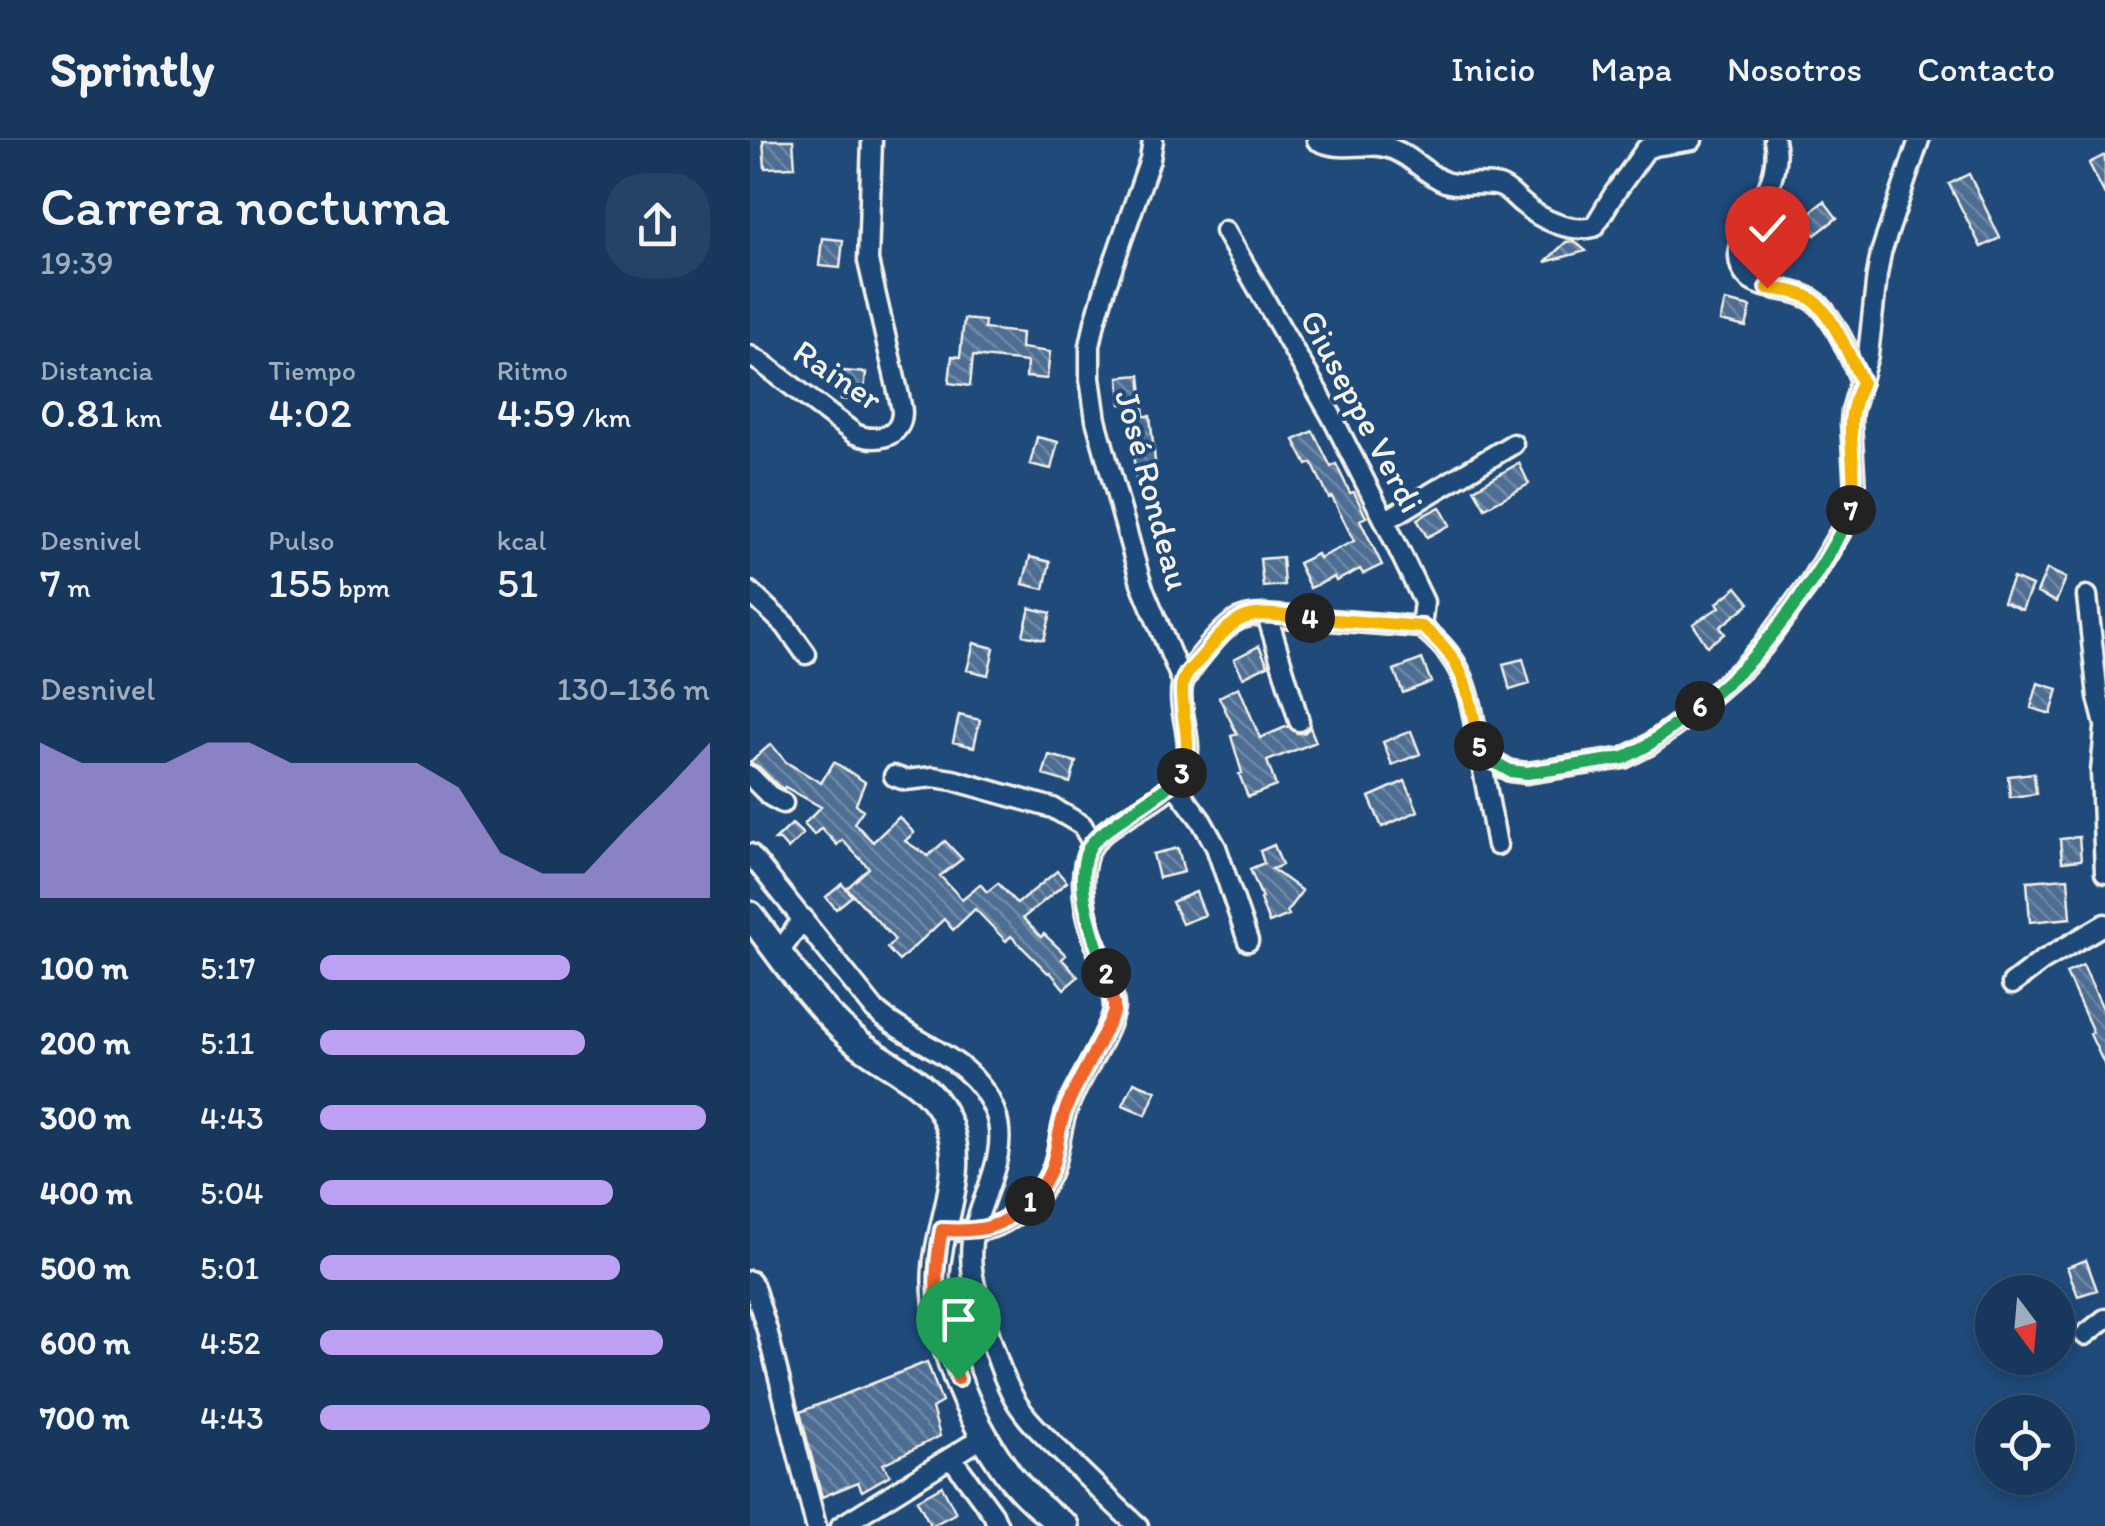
<!DOCTYPE html>
<html lang="es">
<head>
<meta charset="utf-8">
<style>
	body { margin:0; font-family:Itim,sans-serif; background:#244365; color:#f1f3f6; height:100vh; display:flex; flex-direction:column; font-size:38px; white-space:nowrap }
	* { box-sizing:border-box; margin:0 }
	p { font-size:32px; color:#9eacbb }
	.icon { flex:none; width:55px; height:55px; fill:none; stroke:currentColor; stroke-width:2; stroke-linecap:round; stroke-linejoin:round }
	.map { position:relative; flex:1; overflow:hidden }
	.side { display:flex; flex-direction:column; background:#17385c; width:750px }
	.side>* { flex:none }
	.needle { width:65px; rotate:164deg }
	.controls { position:absolute; left:1225px; top:1135px; display:grid; gap:20px }
	.controls a { display:grid; place-items:center; width:100px; height:100px; border-radius:50%; background:#17385c; box-shadow:0 5px 15px #0003,0 0 0 2px #365272; font-size:50px }
	.pin { position:absolute; display:grid; place-items:center; width:85px; height:85px; color:#fff; margin:-102px -42px; border-radius:50% 50% 50% 0; rotate:-45deg; box-shadow:0 0 10px #0007 }
	.pin .icon { rotate:45deg }
	.km { position:absolute; width:50px; height:50px; margin:-25px; border-radius:50%; background:#222; color:#fff; font-size:28px; line-height:50px; text-align:center }
	.round { display:grid; place-items:center; flex:none; width:105px; height:105px; border-radius:40px; background:#244365 }
	.head { display:flex; align-items:center; justify-content:space-between; height:170px; padding:0 40px }
	h1 { font-size:55px; font-weight:600; line-height:75px }
	.metrics { display:grid; grid-template-columns:repeat(3,1fr); gap:15px; height:170px; padding:10px 40px }
	.metrics div { display:grid; align-content:center }
	.metrics b { font-size:42px; font-weight:600 }
	.metrics small { font-size:28px; font-weight:400 }
	.metrics p { font-size:28px }
	.chart { height:280px; padding:20px 40px }
	.chart p { display:flex; justify-content:space-between }
	.chart svg { width:100%; height:180px; margin-top:10px; fill:#bca0f2; opacity:.7 }
	ul { padding:0 40px; list-style:none; font-size:32px }
	li { display:grid; grid-template-columns:160px 120px 1fr; align-items:center; height:75px }
	li i { height:25px; border-radius:12px; background:#bca0f2 }
	header { display:flex; align-items:center; gap:60px; box-sizing:border-box; height:140px; padding:0 50px; background:#17385c; border-bottom:2px solid #365272 }
	header strong { font-size:48px }
	nav { display:flex; gap:55px; margin-inline-start:auto; font-size:35px }
	main { display:flex; flex:1; min-height:0 }
	.map>svg:first-child { display:block }
	.building { fill:url(#building-back-hatch); stroke:#f4f1e8; stroke-width:2.5 }
	.lines { fill:none; stroke-linecap:round; stroke-linejoin:round }
	.minor-casing { stroke:#f4f1e8; stroke-width:25 }
	.primary-casing { stroke:#f4f1e8; stroke-width:32 }
	.minor { stroke:#1f4a7a; stroke-width:18 }
	.primary { stroke:#1f4a7a; stroke-width:25 }
	.split-1-casing { stroke:#fff; stroke-width:20 }
	.split-2-casing { stroke:#fff; stroke-width:20 }
	.split-3-casing { stroke:#fff; stroke-width:20 }
	.split-4-casing { stroke:#fff; stroke-width:20 }
	.split-5-casing { stroke:#fff; stroke-width:20 }
	.split-6-casing { stroke:#fff; stroke-width:20 }
	.split-7-casing { stroke:#fff; stroke-width:20 }
	.split-8-casing { stroke:#fff; stroke-width:20 }
	.split-1 { stroke:#f0652b; stroke-width:12 }
	.split-2 { stroke:#f0652b; stroke-width:12 }
	.split-3 { stroke:#22a559; stroke-width:12 }
	.split-4 { stroke:#f5b400; stroke-width:12 }
	.split-5 { stroke:#f5b400; stroke-width:12 }
	.split-6 { stroke:#22a559; stroke-width:12 }
	.split-7 { stroke:#22a559; stroke-width:12 }
	.split-8 { stroke:#f5b400; stroke-width:12 }
	.labels { text-anchor:middle; stroke-width:8; stroke-linejoin:round; paint-order:stroke }
	.street-label { font-size:35px; fill:#f4f1e8; stroke:#1f4a7a }
</style>
</head>
<body>
<header>
<strong>Sprintly</strong>
<nav><a>Inicio</a><a>Mapa</a><a>Nosotros</a><a>Contacto</a></nav>
</header>
<main>
<section class="side">
<div class="head"><div><h1>Carrera nocturna</h1><p>19:39</p></div><a class="round"><svg class="icon" aria-label="share" viewBox="0 0 24 24"><path d="M12 15V3M7 8l5-5 5 5M5 13v7h14v-7"/></svg></a></div>
<div class="metrics">
<div><p>Distancia</p><b>0.81<small> km</small></b></div>
<div><p>Tiempo</p><b>4:02</b></div>
<div><p>Ritmo</p><b>4:59<small> /km</small></b></div>
</div>
<div class="metrics">
<div><p>Desnivel</p><b>7<small> m</small></b></div>
<div><p>Pulso</p><b>155<small> bpm</small></b></div>
<div><p>kcal</p><b>51</b></div>
</div>
<div class="chart"><p><span>Desnivel</span>130–136 m</p>
<svg viewBox="0 0 160 44" preserveAspectRatio="none"><path d="M0 44V6L10 11L20 11L30 11L40 6L50 6L60 11L70 11L80 11L90 11L100 17L110 33L120 38L130 38L140 27L150 17L160 6V44z"/></svg>
</div>
<ul>
<li><b>100 m</b>5:17<i style="width:64%"></i></li>
<li><b>200 m</b>5:11<i style="width:68%"></i></li>
<li><b>300 m</b>4:43<i style="width:99%"></i></li>
<li><b>400 m</b>5:04<i style="width:75%"></i></li>
<li><b>500 m</b>5:01<i style="width:77%"></i></li>
<li><b>600 m</b>4:52<i style="width:88%"></i></li>
<li><b>700 m</b>4:43<i style="width:100%"></i></li>
</ul>
</section>
<div class="map">
<svg width="1355" height="1386" viewBox="0 0 1355 1386">
	<defs>
		<pattern id="building-back-hatch" width="6" height="6" patternUnits="userSpaceOnUse" patternTransform="scale(2.5)"><rect width="6" height="6" fill="#4d6e92"/><path d="M-1 5l2 2M0 0l6 6M5-1l2 2" fill="none" stroke="#708aa6"/></pattern>
	</defs>
	<rect width="100%" height="100%" fill="#1f4a7a"/>
	<filter id="ink" filterUnits="userSpaceOnUse"><feTurbulence type="fractalNoise" baseFrequency=".01" numOctaves="2"/><feDisplacementMap in="SourceGraphic" scale="20" xChannelSelector="R" yChannelSelector="G"/><feConvolveMatrix kernelMatrix="1 2 1 2 8 2 1 2 1" color-interpolation-filters="sRGB"/></filter>
	<g filter="url(#ink)">
		<path class="building" d="M13 0H43L45 27 15 28Z
			M1355 15V55L1339 23Z
			M1219 34 1250 98 1231 107 1199 44Z
			M1074 61 1087 78 1065 95 1052 79Z
			M72 98 93 100 90 128 69 126Z
			M824 101 836 111 795 122 816 102Z
			M975 161 1001 167 996 187 970 181Z
			M214 179 235 181 234 189 272 193 271 208 300 212 297 239 276 237 277 222 223 216 220 246 199 243 202 216 210 217Z
			M94 231 116 233 113 261 91 259Z
			M390 235 394 276H400L407 339 386 340 378 264H371L369 237Z
			M563 291 581 327 586 324 600 353 604 352 616 377 610 380 632 425 613 434 610 429 586 441 584 437 560 448 548 423 567 414 569 418 604 401 582 357 579 358 562 323 557 325 544 300Z
			M287 297 308 302 301 329 280 324Z
			M769 323 779 344 735 368 724 349Z
			M690 367 700 385 677 397 667 379Z
			M280 417 300 422 294 449 273 444Z
			M532 417 534 445 513 447 510 419Z
			M1297 429 1316 438 1306 462 1287 453Z
			M1263 438 1282 446 1272 470 1253 462Z
			M987 447 1000 463 970 487 975 494 957 506 943 484 970 467 967 463Z
			M280 468 301 473 294 500 273 495Z
			M224 503 244 508 238 535 217 530Z
			M509 506 518 525 493 537 484 519Z
			M672 519 681 542 653 553 644 530Z
			M773 519 780 544 760 550 753 524Z
			M1288 543 1308 549 1301 574 1281 568Z
			M489 547 510 598 538 586 547 593H554L560 587 566 602 517 621 526 646 498 657 489 634 492 633 481 596 487 594 469 557Z
			M209 575 230 580 224 607 203 602Z
			M661 591 670 614 642 625 633 602Z
			M21 604 36 622 71 643 84 622 115 642 106 664 113 670 104 683 123 702 149 677 164 693 155 701 178 716 195 701 212 719 190 736 212 759 230 744 237 752 248 743 267 764 307 731 317 742 273 778 291 797 294 794 316 815 312 819 328 837 314 849 300 832 298 833 261 796 256 801 225 769 203 790 194 779 149 821 137 808 145 800 97 748 119 728 92 700 87 705 71 688 64 695 54 684 71 667 35 647 34 649 28 646 9 627 0 622Z
			M299 615 326 622 320 643 293 635Z
			M1284 633 1286 654 1260 657 1258 636Z
			M655 641 668 671 632 687 619 657Z
			M42 684 53 694 38 709 30 700H25Z
			M1329 697 1331 720 1312 722 1310 699Z
			M524 705 532 725 522 729 552 751 537 771 539 775 519 783 510 759 512 758 500 729 514 723 510 711Z
			M428 708 434 732 409 738 403 714Z
			M1318 738 1321 778 1280 782 1277 741Z
			M92 744 102 756 86 769 76 757Z
			M446 752 455 775 432 784 422 762Z
			M1333 825 1355 873V926L1340 894 1343 892 1316 833Z
			M384 942 406 951 396 975 373 965Z
			M1336 1120 1347 1150 1328 1156 1317 1127Z
			M177 1222 192 1262 182 1268 190 1296 133 1324 140 1335 112 1351 108 1342 72 1357 50 1272Z
			M192 1346 206 1373 181 1386 167 1360Z"/>
		<g class="lines">
			<g class="minor-casing">
				<path id="minor" d="M403 0 400 19 356 145 345 182 340 206V238L346 280 391 443 432 541
					M567 0C588 12 613 2 635 7 659 12 673 33 695 42 712 48 731 41 749 46 759 49 765 58 773 64 791 80 821 93 844 87L864 54 896 9 904 6 942 0
					M1024 0C1033 37 1002 76 989 109 986 163 1044 138 1070 166 1087 184 1101 218 1111 241
					M475 91 581 275 635 381 674 462 671 487
					M0 216 12 223 105 294C124 302 151 299 152 273 152 267 150 262 149 256L118 121 122 0
					M635 381 763 304
					M0 452 36 486 56 514
					M1337 456 1348 557 1355 585
					M517 475 549 581
					M1355 589 1351 632 1355 733
					M730 614 747 705
					M0 636 20 656 33 663
					M144 636 155 640 184 637 203 640 303 668 332 685 342 702
					M423 643 451 680 466 707 498 801
					M0 714 125 870C164 906 223 915 245 972 260 1012 233 1053 224 1091 217 1119 224 1147 233 1174 242 1202 250 1233 265 1260 278 1282 298 1299 316 1317 340 1340 363 1364 388 1386
					M29 813 53 778
					M1262 844 1292 821 1355 784
					M193 1090C202 1090 213 1092 223 1091 259 1089 296 1055 305 1021 311 999 312 976 323 955 332 936 364 885 364 866 364 854 358 841 354 830 343 796 326 755 336 719 347 677 417 668 434 628 446 602 427 573 432 546 434 533 472 489 484 482 493 476 502 475 513 475L671 487C719 523 720 559 730 614L760 631 777 633 874 618 899 605 933 580 994 527 1013 506 1061 441 1094 386 1102 369 1105 350 1101 283 1102 271 1118 215 1127 135 1131 113 1169 0
					M0 1141 4 1147 17 1190 66 1386
					M1335 1195 1355 1179
					M201 1317 243 1374 248 1386
					M91 1386 235 1296"/>
			</g>
			<g class="primary-casing">
				<path id="primary" d="M0 775C32 817 62 863 102 898 132 924 175 937 194 975 219 1024 193 1073 187 1123 179 1189 220 1282 259 1335 275 1355 294 1372 315 1386"/>
			</g>
			<use href="#minor" class="minor"/>
			<use href="#primary" class="primary"/>
		</g>
	</g>
	<g class="lines" filter="url(#ink)">
		<g class="split-1-casing">
			<path id="split-1" d="M208 1239C187 1182 180 1150 192 1090 231 1092 251 1089 280 1061"/>
		</g>
		<g class="split-2-casing">
			<path id="split-2" d="M280 1061C314 1025 301 1005 317 966 331 934 350 904 364 872V864L356 833"/>
		</g>
		<g class="split-3-casing">
			<path id="split-3" d="M356 833C345 801 316 727 346 699 372 674 407 660 432 633"/>
		</g>
		<g class="split-4-casing">
			<path id="split-4" d="M432 633C444 604 431 578 432 549 432 536 444 526 452 517 493 466 498 473 560 478"/>
		</g>
		<g class="split-5-casing">
			<path id="split-5" d="M560 478 672 487C716 520 719 555 729 606"/>
		</g>
		<g class="split-6-casing">
			<path id="split-6" d="M729 606 730 614 760 631 777 633 874 618 898 605 950 566"/>
		</g>
		<g class="split-7-casing">
			<path id="split-7" d="M950 566C971 547 994 529 1012 507 1044 469 1082 415 1101 370"/>
		</g>
		<g class="split-8-casing">
			<path id="split-8" d="M1017 148C1033 150 1050 151 1063 160 1081 172 1102 221 1112 242 1107 254 1102 267 1101 281 1100 311 1107 340 1101 370"/>
		</g>
		<use href="#split-1" class="split-1"/>
		<use href="#split-2" class="split-2"/>
		<use href="#split-3" class="split-3"/>
		<use href="#split-4" class="split-4"/>
		<use href="#split-5" class="split-5"/>
		<use href="#split-6" class="split-6"/>
		<use href="#split-7" class="split-7"/>
		<use href="#split-8" class="split-8"/>
	</g>
	<g class="labels">
		<g class="street-label">
			<text transform="translate(88 235) rotate(34)" y="12">Rainer</text>
			<text transform="translate(612 271) rotate(62)" y="12">Giuseppe Verdi</text>
			<text transform="translate(403 350) rotate(75)" y="12">José Rondeau</text>
		</g>
	</g>
</svg>
<div class="controls">
<a><svg class="needle" viewBox="-14 -14 28 28"><path d="M0-13l5 13h-10z" fill="#e53935"/><path d="M0 13l5-13h-10z" fill="#9eacbb"/></svg></a>
<a><svg class="icon" aria-label="locate" viewBox="0 0 24 24"><circle cx="12" cy="12" r="6"/><path d="M12 2v4M12 18v4M2 12h4M18 12h4"/></svg></a>
</div>
<div class="pin" style="left:208px;top:1239px;background:#1e9e55"><svg class="icon" aria-label="arrive" viewBox="0 0 24 24"><path d="M6 21V4h12l-3 4 3 4H6"/></svg></div>
<div class="pin" style="left:1017px;top:148px;background:#d93025"><svg class="icon" aria-label="check" viewBox="0 0 24 24"><path d="M5 12l5 5 9-10"/></svg></div>
<b class="km" style="left:280px;top:1061px">1</b>
<b class="km" style="left:356px;top:833px">2</b>
<b class="km" style="left:432px;top:633px">3</b>
<b class="km" style="left:560px;top:478px">4</b>
<b class="km" style="left:729px;top:606px">5</b>
<b class="km" style="left:950px;top:566px">6</b>
<b class="km" style="left:1101px;top:370px">7</b>
</div>
</main>
</body>
</html>
